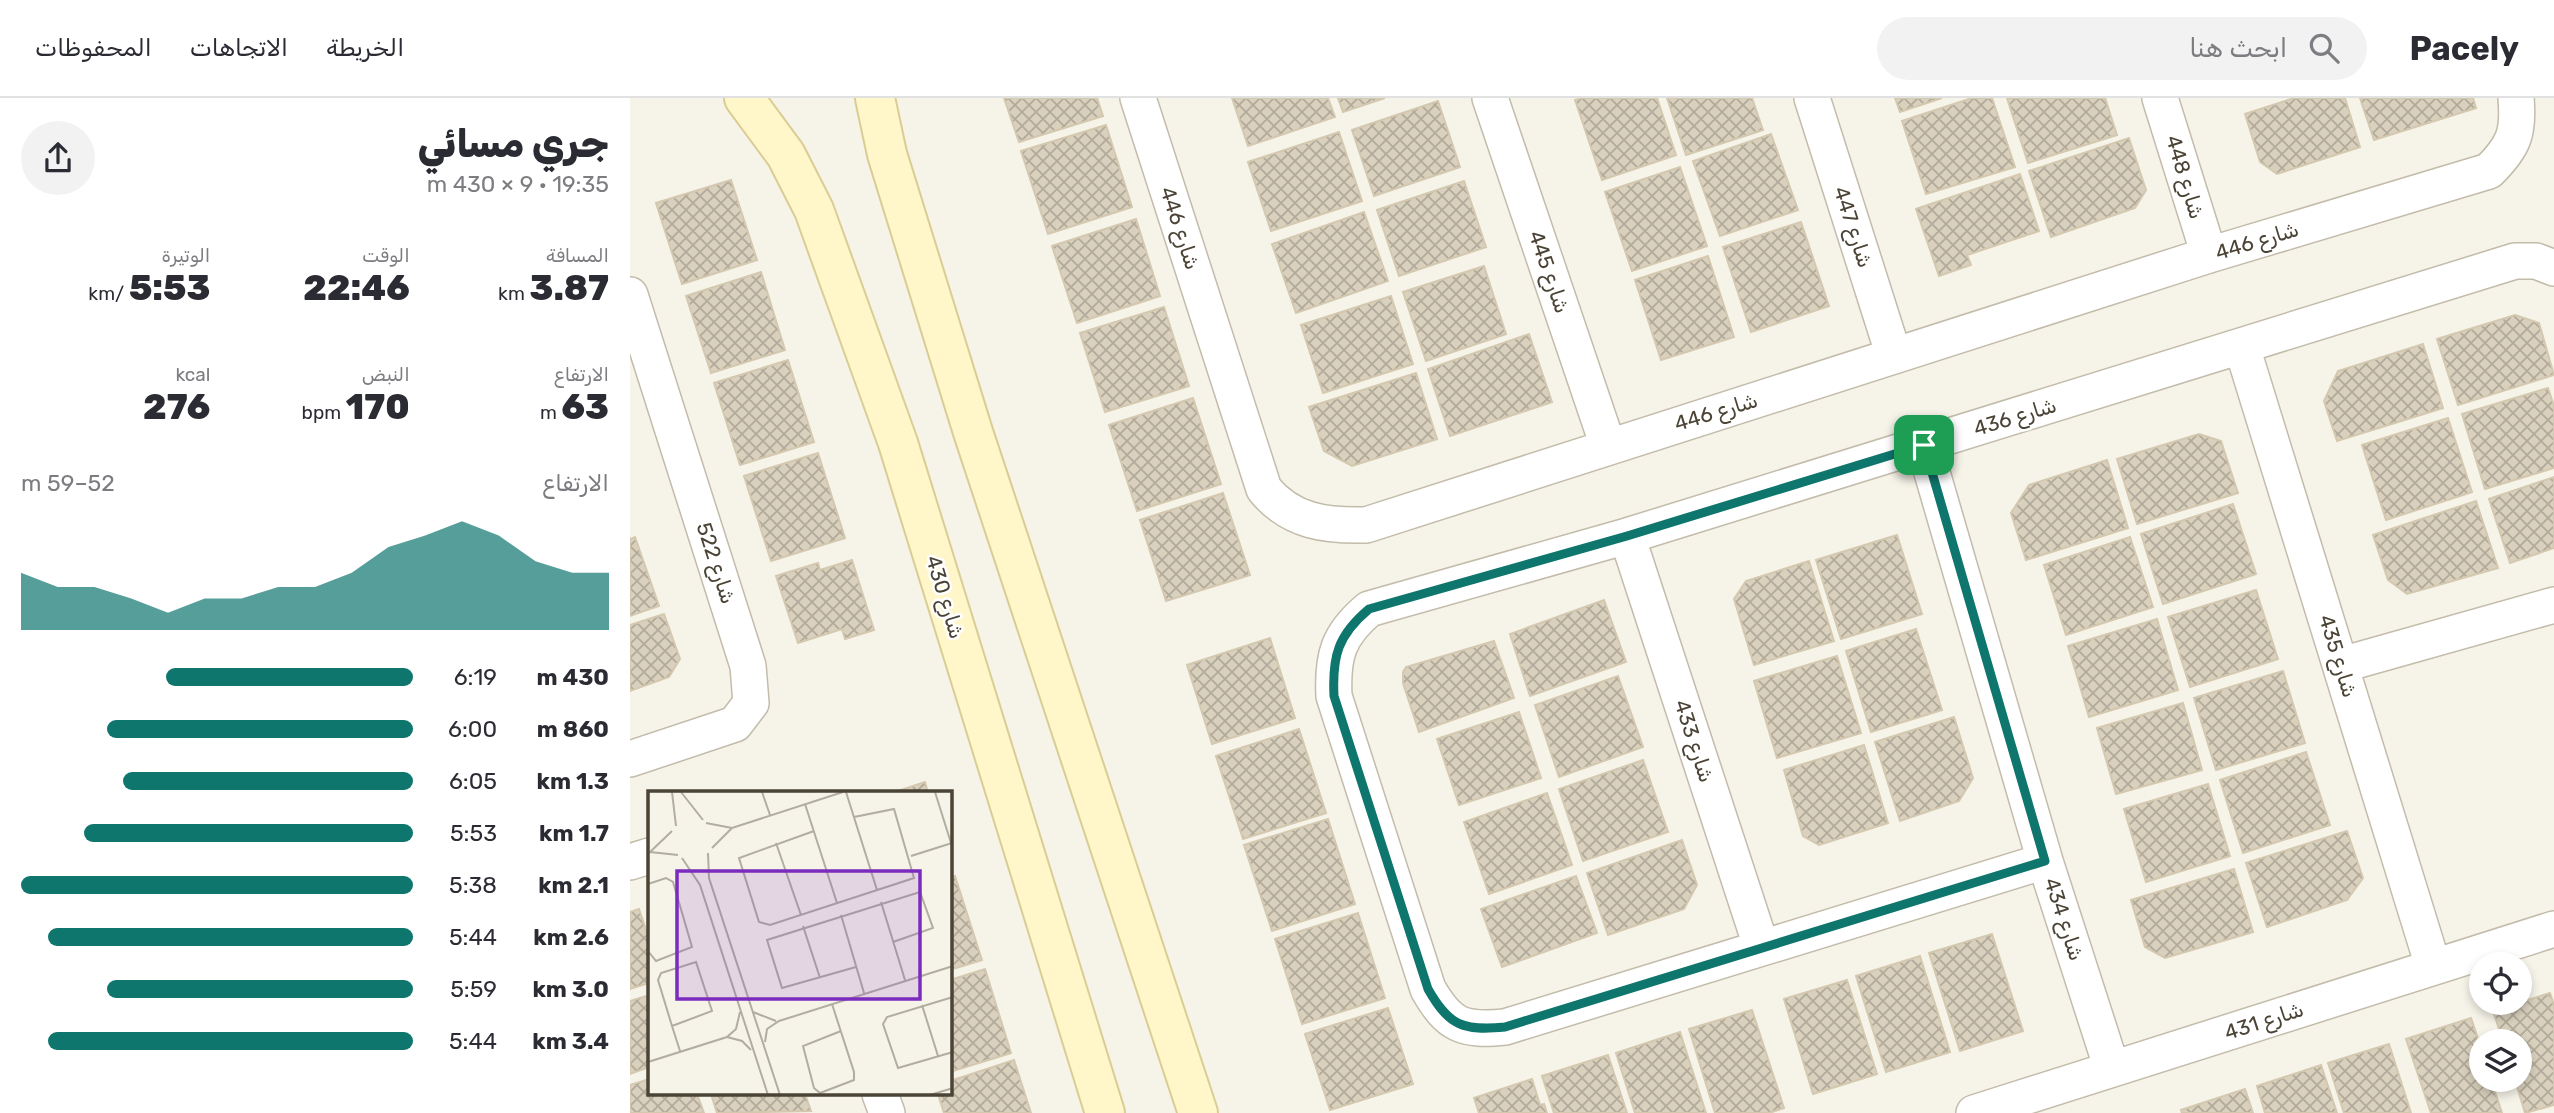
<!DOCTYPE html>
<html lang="ar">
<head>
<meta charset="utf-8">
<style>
	body { margin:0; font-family:Rubik,"Noto Naskh Arabic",sans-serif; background:#f2f2f3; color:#2b2b33; direction:rtl; height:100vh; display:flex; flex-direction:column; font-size:26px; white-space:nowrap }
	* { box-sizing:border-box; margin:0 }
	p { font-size:23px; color:#7c7c81 }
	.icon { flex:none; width:38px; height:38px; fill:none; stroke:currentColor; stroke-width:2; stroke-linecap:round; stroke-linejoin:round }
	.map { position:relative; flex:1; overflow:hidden; direction:ltr }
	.panel { display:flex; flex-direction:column; background:#fff; width:630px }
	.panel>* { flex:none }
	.tools { position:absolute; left:1839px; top:854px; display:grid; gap:14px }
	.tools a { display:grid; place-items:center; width:63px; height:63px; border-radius:50%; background:#fff; box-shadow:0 4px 10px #0003; font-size:35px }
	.pin { position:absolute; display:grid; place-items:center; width:60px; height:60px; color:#fff; margin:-30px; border-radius:14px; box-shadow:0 4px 10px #0006 }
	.round { display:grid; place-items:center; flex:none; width:74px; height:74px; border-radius:37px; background:#f2f2f3 }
	.overview { display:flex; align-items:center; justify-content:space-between; height:119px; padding:0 21px }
	h1 { font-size:38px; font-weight:800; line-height:52px }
	.figures { display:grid; grid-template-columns:repeat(3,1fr); gap:10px; height:119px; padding:7px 21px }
	.figures div { display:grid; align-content:center }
	.figures b { font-size:35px; font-weight:800 }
	.figures small { font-size:19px; font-weight:400 }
	.figures p { font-size:19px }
	.chart { height:196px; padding:14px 21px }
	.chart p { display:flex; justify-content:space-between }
	.chart svg { width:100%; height:126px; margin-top:7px; fill:#0f766e; opacity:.7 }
	ul { padding:0 21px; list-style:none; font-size:23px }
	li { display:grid; grid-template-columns:112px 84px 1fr; align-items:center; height:52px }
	li i { height:18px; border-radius:9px; background:#0f766e }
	header { display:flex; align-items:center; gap:42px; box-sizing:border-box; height:98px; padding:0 35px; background:#fff; border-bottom:2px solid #e1e1e2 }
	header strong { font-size:33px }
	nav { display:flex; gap:38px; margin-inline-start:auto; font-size:24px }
	.search { width:490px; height:63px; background:#f2f2f3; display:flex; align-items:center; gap:18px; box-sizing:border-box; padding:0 24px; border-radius:38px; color:#7c7c81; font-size:26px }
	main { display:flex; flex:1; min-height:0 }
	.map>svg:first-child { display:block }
	.building { fill:url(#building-cross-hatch); stroke:#d4c9af; stroke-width:2 }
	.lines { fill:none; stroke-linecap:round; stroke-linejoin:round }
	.street-casing { stroke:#c3bcaa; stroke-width:38 }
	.secondary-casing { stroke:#dacd94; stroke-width:42 }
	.street { stroke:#fff; stroke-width:35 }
	.secondary { stroke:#fff6ca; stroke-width:38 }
	.route-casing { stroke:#fff; stroke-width:14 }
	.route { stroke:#0f766e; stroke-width:9 }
	.labels { text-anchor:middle; stroke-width:5; stroke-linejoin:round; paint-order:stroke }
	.street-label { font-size:21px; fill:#4b4436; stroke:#fff }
	.inset-road { fill:none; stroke:#b2ada1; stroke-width:2 }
	.view { fill:#7b2cbf; fill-opacity:0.15; stroke:#7b2cbf; stroke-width:3.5 }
	.inset-edge { fill:none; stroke:#4b4436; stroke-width:3.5 }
</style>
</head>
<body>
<header>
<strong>Pacely</strong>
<div class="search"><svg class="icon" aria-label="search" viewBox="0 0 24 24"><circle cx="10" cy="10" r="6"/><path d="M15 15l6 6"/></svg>ابحث هنا</div>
<nav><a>الخريطة</a><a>الاتجاهات</a><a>المحفوظات</a></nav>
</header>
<main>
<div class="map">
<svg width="1924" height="1015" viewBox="0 0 1924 1015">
	<defs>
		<pattern id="building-cross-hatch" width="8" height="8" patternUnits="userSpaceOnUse" patternTransform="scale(1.75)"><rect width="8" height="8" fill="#d9d0bd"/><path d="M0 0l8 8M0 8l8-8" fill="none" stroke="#b2aa9a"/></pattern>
	</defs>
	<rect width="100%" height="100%" fill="#f6f3e9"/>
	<path class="building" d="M374 0H467L473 18 389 44Z
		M602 0H698L705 19 618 48Z
		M708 0H755L713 14Z
		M952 0H1027L1046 57 972 82 945 2Z
		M1037 0H1122L1133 32 1056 57Z
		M1265 0H1312L1270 14Z
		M1342 0H1362L1385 69 1296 96 1272 23Z
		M1377 0H1475L1487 37 1398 65Z
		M1664 0H1715L1730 49 1647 76 1630 64 1615 16Z
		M1730 0H1843L1846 10 1744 42Z
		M808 3 830 69 744 98 722 32Z
		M476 27 502 109 418 136 391 53Z
		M709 34 732 103 641 133 618 64Z
		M1141 36 1168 112 1090 138 1063 63Z
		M1499 40 1516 92 1505 110 1421 139 1399 73Z
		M1050 69 1077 148 1002 173 975 94Z
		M1390 76 1409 133 1337 157 1341 167 1309 178 1286 111Z
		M101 82 127 162 52 186 26 105Z
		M834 83 856 149 769 178 747 112Z
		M734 114 758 183 666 215 642 146Z
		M506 121 530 198 447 225 422 148Z
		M1171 124 1199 208 1121 234 1093 149Z
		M1078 158 1104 239 1031 262 1005 182Z
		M854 168 876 236 796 263 773 194Z
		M131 174 155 252 81 275 56 198Z
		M761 198 783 266 693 295 671 227Z
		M534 209 559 288 475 314 450 235Z
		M1885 217 1909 225 1924 277 1828 307 1807 241Z
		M899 236 922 304 820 338 798 271Z
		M1793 246 1813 310 1707 343 1694 303 1708 273Z
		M158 262 184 344 110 367 84 285Z
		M786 275 807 341 722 368 694 353 679 309Z
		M1918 290 1924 308V370L1855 391 1832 316Z
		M563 300 591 386 507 413 479 327Z
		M1818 320 1842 394 1756 422 1732 347Z
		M1569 336 1591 343 1608 395 1507 426 1487 361Z
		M188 355 215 440 141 463 114 378Z
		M1477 362 1498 430 1396 462 1381 415 1399 387Z
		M1924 379V450L1880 465 1859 401Z
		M593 395 620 477 536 503 510 422Z
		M1846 403 1868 470 1777 496 1758 482 1743 437Z
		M1603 406 1626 476 1533 506 1511 436Z
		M1267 437 1292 516 1211 541 1186 462Z
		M5 439 29 508 0 518V441Z
		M1500 439 1523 509 1436 537 1414 467Z
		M222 462 244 532 215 541 212 531 168 545 146 478 188 465 190 472Z
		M1179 463 1204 543 1124 567 1104 501 1116 483Z
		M1626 492 1648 561 1560 589 1538 519Z
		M974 502 996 564 900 598 880 536Z
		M34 516 50 561 39 579 0 593V527Z
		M1527 521 1548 592 1459 619 1438 548Z
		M1286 531 1312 612 1241 634 1216 553Z
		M640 540 665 620 582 646 557 567Z
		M864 543 884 600 789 634 773 585V574L776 569Z
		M1207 558 1231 635 1147 660 1124 583Z
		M1653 573 1675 645 1586 672 1564 600Z
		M988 578 1013 649 929 679 905 607Z
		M1553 605 1572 672 1486 696 1467 630Z
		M889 614 911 680 829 707 807 641Z
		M1324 619 1343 680 1329 703 1270 723 1245 644Z
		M669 631 696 715 613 741 586 658Z
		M1234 647 1258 725 1189 747 1173 738 1154 672Z
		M1676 654 1700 727 1613 755 1590 682Z
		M1013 662 1038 734 953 763 929 691Z
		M295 684 298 695H262Z
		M1578 686 1600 758 1516 784 1494 711Z
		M917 695 942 767 859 796 834 724Z
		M698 721 725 806 642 833 614 747Z
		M1717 733 1733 780 1717 802 1637 829 1616 765Z
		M1052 742 1067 787 1054 811 978 837 957 775Z
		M1604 771 1623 834 1535 860 1515 849 1501 802Z
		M325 778 352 862 320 872V779Z
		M946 778 967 835 872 869 851 811Z
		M9 811 19 841V885L0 891V814Z
		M728 815 755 900 672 926 645 841Z
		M1362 836 1393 933 1330 953 1299 855Z
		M1290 858 1320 954 1256 974 1226 878Z
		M355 871 381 955 320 974V882Z
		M1217 882 1247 976 1183 996 1154 901Z
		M1920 895 1924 907V1007L1895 1015 1885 982H1890V943H1873L1863 913Z
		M19 897V969L0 976V903Z
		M758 910 783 986 700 1012 675 936Z
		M1122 912 1154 1010 1139 1015H1085L1059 931Z
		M1841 920 1852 952V982H1861L1872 1015H1801L1776 941Z
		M1050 934 1076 1015H1005L986 955Z
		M1759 946 1781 1015H1714L1698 965Z
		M978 957 997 1015H924L912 978Z
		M384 962 401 1015H314L308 996H320V983Z
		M1691 967 1707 1015H1635L1627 988Z
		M19 981V996H67L74 1015H0V987Z
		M902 981 910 1007 914 1006 917 1015H849L844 1000Z
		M1615 991 1623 1015H1552L1551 1012Z
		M81 996H175L181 1013 87 1015Z"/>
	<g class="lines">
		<g class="street-casing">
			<path id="street" d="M508 0 634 391C661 424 696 428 736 427L1579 157 1859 73C1884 48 1889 35 1886 0
				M860 0 978 348
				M1182 0 1264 258
				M1530 0 1579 157
				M0 197 118 568 121 605 105 626 0 661
				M1612 249 1803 868
				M1294 347 1415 763 1482 971
				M997 438 1131 848
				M1711 567 1924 507
				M1415 763 875 929C833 933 819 928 798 891L704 598C702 558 708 537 739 511L997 438 1885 163H1906L1924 170
				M0 764 19 758
				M250 996 257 1015
				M1344 1015 1924 831"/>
		</g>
		<g class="secondary-casing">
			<path id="secondary" d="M114 0 156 57 184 112 268 345 475 1015
				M245 0 257 56 343 334 568 1015"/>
		</g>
		<use href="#street" class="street"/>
		<use href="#secondary" class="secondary"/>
	</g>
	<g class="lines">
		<g class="route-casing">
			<path id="route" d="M1294 347 1415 763 875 929C833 933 819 928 798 891L704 598C702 558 708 537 739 511L997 438Z"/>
		</g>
		<use href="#route" class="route"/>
	</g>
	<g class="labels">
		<g class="street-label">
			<text transform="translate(1555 79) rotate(73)" y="7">شارع 448</text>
			<text transform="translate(1223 129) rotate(72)" y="7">شارع 447</text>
			<text transform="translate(550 130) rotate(72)" y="7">شارع 446</text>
			<text transform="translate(1627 143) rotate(-17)" y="7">شارع 446</text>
			<text transform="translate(919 174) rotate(71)" y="7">شارع 445</text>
			<text transform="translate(1086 314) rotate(-17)" y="7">شارع 446</text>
			<text transform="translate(1385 319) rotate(-17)" y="7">شارع 436</text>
			<text transform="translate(86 465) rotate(72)" y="7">شارع 522</text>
			<text transform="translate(315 499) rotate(73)" y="7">شارع 430</text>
			<text transform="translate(1708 558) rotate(73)" y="7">شارع 435</text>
			<text transform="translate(1064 643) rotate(72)" y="7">شارع 433</text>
			<text transform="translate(1434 821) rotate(72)" y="7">شارع 434</text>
			<text transform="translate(1634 923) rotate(-18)" y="7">شارع 431</text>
		</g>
	</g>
	<g transform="translate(18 693)">
		<rect width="304" height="304" fill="#f6f3e9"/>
		<path class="inset-road" d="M24 1 28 35M33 1 55 29M114 1 122 24M198 1 229 99M287 1 303 52M157 13 189 112M58 32 84 37 195 1M166 40 91 67 111 131 122 134 266 87 246 18 206 26M128 52 153 124M64 57 84 37M2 61 30 64M1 62 24 40M60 62 61 87 132 304M263 65 304 52M34 67 52 94 120 304M0 93 18 87 25 91 44 156 8 170 0 160M233 111 257 189M193 124 216 202M155 135 172 187M208 176 134 197 119 149 272 101 285 137 245 151M305 206 239 226 235 233 250 277 305 261M184 213 206 281V289L172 302 166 297 155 255 193 240M274 214 290 265M105 221 128 230M24 235 64 220 48 171 13 182 10 189 24 235 32 260M79 246 94 250 103 259M117 251 119 238 131 230 305 175M0 271 79 246 88 238 92 221M282 304 305 297"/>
		<path class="view" d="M29 80H272V208H29Z"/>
		<rect width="304" height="304" class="inset-edge"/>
	</g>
</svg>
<div class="tools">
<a><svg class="icon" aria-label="locate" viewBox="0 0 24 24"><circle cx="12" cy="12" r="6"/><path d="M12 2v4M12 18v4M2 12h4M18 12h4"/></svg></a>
<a><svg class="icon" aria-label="layers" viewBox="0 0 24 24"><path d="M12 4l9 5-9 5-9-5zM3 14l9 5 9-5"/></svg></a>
</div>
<div class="pin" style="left:1294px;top:347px;background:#1e9e55"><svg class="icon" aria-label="arrive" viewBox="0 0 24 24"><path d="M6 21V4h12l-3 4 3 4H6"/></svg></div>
</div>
<section class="panel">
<div class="overview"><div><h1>جري مسائي</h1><p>19:35 · 9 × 430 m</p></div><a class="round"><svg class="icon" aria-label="share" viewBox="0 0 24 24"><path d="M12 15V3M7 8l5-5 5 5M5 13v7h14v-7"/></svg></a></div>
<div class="figures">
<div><p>المسافة</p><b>3.87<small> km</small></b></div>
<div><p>الوقت</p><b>22:46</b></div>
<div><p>الوتيرة</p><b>5:53<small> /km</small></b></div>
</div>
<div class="figures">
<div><p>الارتفاع</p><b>63<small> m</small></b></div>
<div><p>النبض</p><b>170<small> bpm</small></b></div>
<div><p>kcal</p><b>276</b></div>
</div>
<div class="chart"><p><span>الارتفاع</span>52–59 m</p>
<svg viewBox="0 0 160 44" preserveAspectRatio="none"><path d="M0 44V24L10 29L20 29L30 33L40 38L50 33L60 33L70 29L80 29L90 24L100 15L110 11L120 6L130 11L140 20L150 24L160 24V44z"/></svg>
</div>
<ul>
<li><b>430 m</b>6:19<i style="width:63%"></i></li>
<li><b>860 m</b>6:00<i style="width:78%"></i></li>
<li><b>1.3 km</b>6:05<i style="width:74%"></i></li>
<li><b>1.7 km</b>5:53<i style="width:84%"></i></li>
<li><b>2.1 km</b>5:38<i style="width:100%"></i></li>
<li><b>2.6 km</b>5:44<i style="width:93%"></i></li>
<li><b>3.0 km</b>5:59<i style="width:78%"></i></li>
<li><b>3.4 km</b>5:44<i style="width:93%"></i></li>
</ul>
</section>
</main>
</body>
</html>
